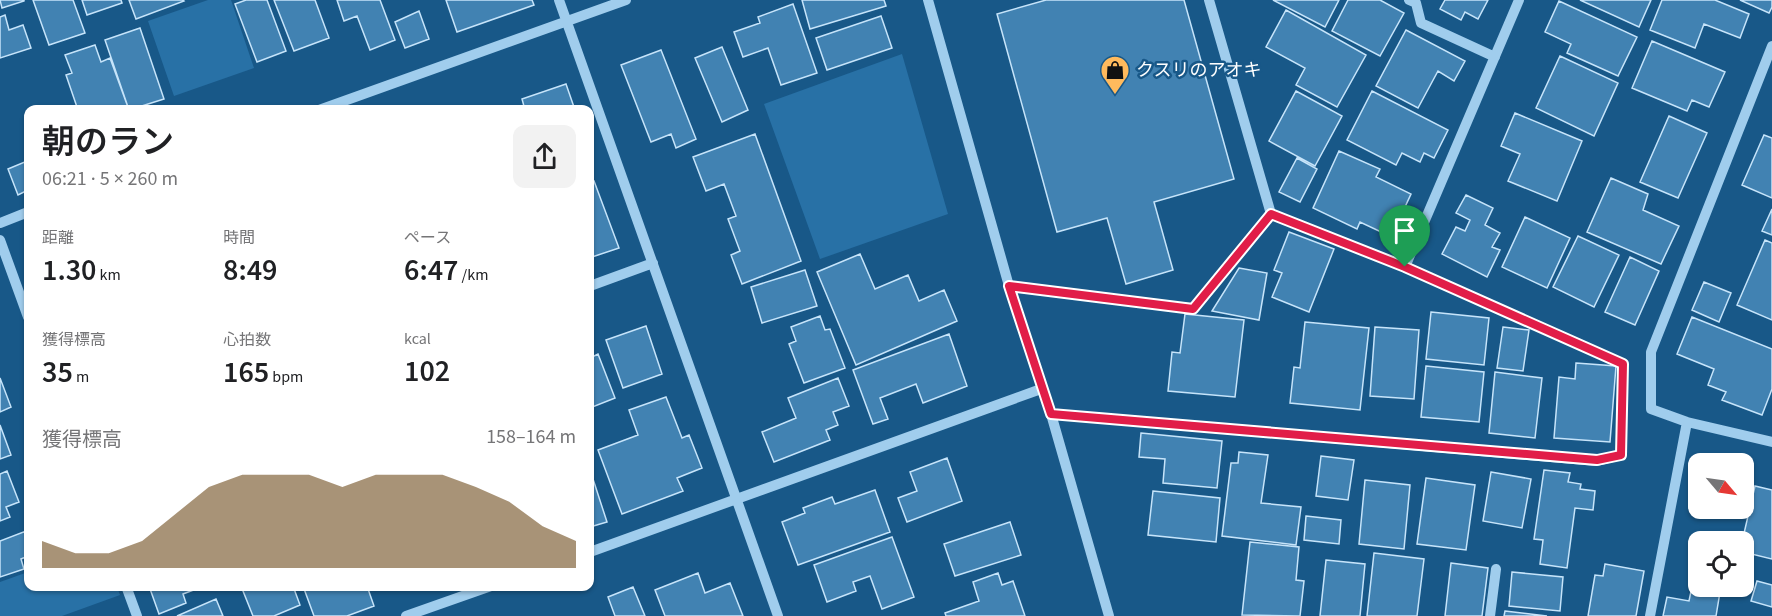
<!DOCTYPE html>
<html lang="ja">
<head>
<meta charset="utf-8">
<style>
	body { margin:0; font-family:"Source Sans 3","Noto Sans JP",sans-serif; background:#f2f2f2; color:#202124; height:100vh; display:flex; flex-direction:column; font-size:22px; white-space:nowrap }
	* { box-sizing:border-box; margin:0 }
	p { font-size:20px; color:#757577 }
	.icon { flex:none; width:33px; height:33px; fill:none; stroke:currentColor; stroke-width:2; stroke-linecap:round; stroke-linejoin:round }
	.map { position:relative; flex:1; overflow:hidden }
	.side { position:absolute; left:24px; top:105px; width:570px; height:486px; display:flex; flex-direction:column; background:#fff; border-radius:12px; box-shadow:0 2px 4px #0004 }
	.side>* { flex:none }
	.needle { width:39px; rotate:119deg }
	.fabs { position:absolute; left:1688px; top:453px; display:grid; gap:12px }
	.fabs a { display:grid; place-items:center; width:66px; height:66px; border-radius:12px; background:#fff; box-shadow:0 2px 4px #0004; font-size:30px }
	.pin { position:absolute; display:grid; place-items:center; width:51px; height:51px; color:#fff; margin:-62px -26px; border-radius:50% 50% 50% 0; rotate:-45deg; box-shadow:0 0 6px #0007 }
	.pin .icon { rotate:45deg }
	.round { display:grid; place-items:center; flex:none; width:63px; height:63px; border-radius:12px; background:#f2f2f2 }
	.headline { display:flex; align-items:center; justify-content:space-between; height:102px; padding:0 18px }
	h1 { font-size:33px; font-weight:600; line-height:45px }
	.stats { display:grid; grid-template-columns:repeat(3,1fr); gap:9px; height:102px; padding:6px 18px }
	.stats div { display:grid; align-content:center }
	.stats b { font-size:30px; font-weight:600 }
	.stats small { font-size:16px; font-weight:400 }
	.stats p { font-size:16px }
	.chart { height:168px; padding:12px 18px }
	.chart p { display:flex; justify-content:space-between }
	.chart svg { width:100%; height:108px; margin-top:6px; fill:#84663e; opacity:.7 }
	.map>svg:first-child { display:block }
	.green { fill:#2871a6 }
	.building { fill:#4182b2; stroke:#c6e4fa; stroke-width:1.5 }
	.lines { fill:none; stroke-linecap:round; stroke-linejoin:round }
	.minor { stroke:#a0cded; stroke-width:10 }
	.route-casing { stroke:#fff; stroke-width:12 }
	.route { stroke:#e11d48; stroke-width:8 }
	.labels { text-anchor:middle; stroke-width:5; stroke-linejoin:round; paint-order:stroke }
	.poi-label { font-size:18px; fill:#fff; stroke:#185888; text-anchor:start }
</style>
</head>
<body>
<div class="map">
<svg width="1772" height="616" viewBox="0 0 1772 616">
	<rect width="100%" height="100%" fill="#185888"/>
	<path class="green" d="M208 0H231L254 68 174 96 148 21Z
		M902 54 948 214 820 259 764 104Z
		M28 572V586L117 587 120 595 62 616H0V582Z"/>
	<path class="building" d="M0 0H24V1L2 8Z
		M33 0H73L85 33 49 45Z
		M82 0H121L122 3 87 15Z
		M129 0H183L184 1 136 19Z
		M246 0H267L286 51 257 62 235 4Z
		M274 0H315L329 38 294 51Z
		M337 0H380L395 40 370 50 357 16 344 21Z
		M446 0H532L534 5 457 32Z
		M802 0H884L886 6 810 29Z
		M1046 0H1184L1234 179 1154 202 1173 270 1126 284 1107 218 1057 232 997 14Z
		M1273 0H1339L1325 27Z
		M1348 0H1380L1404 13 1380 56 1332 31Z
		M1445 0H1488L1478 19 1465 12 1461 20 1440 9Z
		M1580 0H1651L1639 27Z
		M1662 0H1715L1749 14 1740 38 1704 24 1695 48 1650 30Z
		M1740 0H1772V7L1769 13Z
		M1559 1 1637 37 1618 76 1567 53 1571 44 1545 32Z
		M793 4 817 73 781 85 768 48 743 57 734 32 760 23 758 17Z
		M1286 10 1366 55 1337 107 1296 85 1305 68 1266 47Z
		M419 11 429 39 405 48 395 22Z
		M5 15 9 30 23 25 31 48 0 58V17Z
		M881 16 892 48 827 70 816 38Z
		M140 28 164 99 129 110 105 40Z
		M1406 30 1465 61 1454 81 1438 71 1418 108 1376 86Z
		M1652 41 1725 72 1709 107 1692 100 1687 111 1632 88Z
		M95 45 101 62 110 58 129 110H78L66 75 72 73 65 55Z
		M722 47 748 110 722 122 695 58Z
		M661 50 696 139 676 148 671 134 651 142 621 65Z
		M1560 56 1618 83 1594 136 1536 108Z
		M566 84 575 110H525L522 99Z
		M1296 91 1342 116 1315 166 1269 141Z
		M1372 91 1448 130 1434 158 1424 153 1420 162 1402 153 1396 165 1347 140Z
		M1515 113 1582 141 1557 201 1508 181 1520 154 1501 146Z
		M1669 116 1707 133 1678 198 1640 182Z
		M755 134 801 261 742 284 731 255 740 251 728 219 736 216 724 184 706 191 693 157Z
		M1764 135 1772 138V198L1742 185Z
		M1339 151 1380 169 1376 177 1411 194 1405 207 1410 210 1396 239 1360 222 1357 229 1313 208Z
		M1297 158 1317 169 1300 202 1279 192Z
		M27 161 28 190 18 195 8 169Z
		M1611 178 1648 194 1643 210 1679 226 1661 264 1587 232Z
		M594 181 619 248 592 257 590 251V183Z
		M1466 195 1493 208 1485 225 1500 233 1492 247 1500 250 1487 277 1442 254 1456 227 1465 231 1470 220 1456 213Z
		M1772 209V235L1762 231Z
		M1525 217 1570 238 1547 288 1502 267Z
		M1289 232 1334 249 1309 312 1272 297 1282 273 1274 270Z
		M1578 236 1619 255 1594 307 1553 287Z
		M1765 240 1772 243V320L1737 305Z
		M860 254 875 289 908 275 919 301 944 290 957 321 856 365 817 272Z
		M1630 257 1659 271 1635 325 1605 312Z
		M1239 268 1267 273 1259 320 1212 311Z
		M805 270 817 306 762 323 751 287Z
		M1704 282 1731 293 1719 322 1692 310Z
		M1431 312 1489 318 1484 365 1426 359Z
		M1185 314 1244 320 1235 397 1168 391 1172 352 1180 353Z
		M820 316 825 330 830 329 845 368 804 383 789 344 796 341 791 327Z
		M1692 317 1772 349V389L1762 415 1722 400 1726 392 1708 385 1714 369 1677 354Z
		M1305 322 1369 328 1360 410 1290 403 1294 367 1300 368Z
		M646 326 662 374 623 388 606 340Z
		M1375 327 1419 330 1414 399 1370 396Z
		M1503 327 1529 330 1523 371 1497 368Z
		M949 334 967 386 923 403 916 384 880 398 888 419 873 424 853 370Z
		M598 354 615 398 590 408V358Z
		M1576 363 1616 366 1610 442 1554 438 1559 377 1575 379Z
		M1426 366 1484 372 1479 422 1421 417Z
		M1495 372 1542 378 1535 438 1489 433Z
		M0 378 11 407 0 412Z
		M838 378 849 406 833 412 838 425 826 430 830 440 774 462 762 432 796 418 788 398Z
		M666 397 682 438 689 435 702 468 677 478 683 491 622 514 598 450 638 435 629 410Z
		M0 425 11 455 0 459Z
		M1141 433 1222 441 1217 488 1163 483 1165 459 1139 457Z
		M1239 452 1268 455 1261 503 1301 507 1296 545 1222 536 1231 463H1238Z
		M1321 456 1354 460 1348 500 1316 496Z
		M947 458 962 501 907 522 898 498 917 491 910 472Z
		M1544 470 1570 473 1568 482 1581 484 1580 489 1595 491 1593 510 1575 508 1567 568 1540 564 1543 540 1534 539Z
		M7 471 19 502 6 507 10 517 0 521V474Z
		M1491 472 1531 479 1522 528 1483 521Z
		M1426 478 1475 485 1466 550 1417 544Z
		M593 479 607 522 590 527V480Z
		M1365 480 1410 485 1404 549 1359 544Z
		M1755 486 1772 490V559L1743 552 1742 542Z
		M875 490 890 532 798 565 782 522 805 513 803 508 832 497 835 504Z
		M1153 491 1220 498 1216 542 1148 535Z
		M1306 516 1341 520 1339 544 1304 540Z
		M1010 522 1021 555 955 576 944 544Z
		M26 531 28 556 21 559 24 569 0 577V541Z
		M892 537 914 597 882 609 870 576 853 582 856 591 827 602 814 565Z
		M1250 542 1299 547 1296 580 1304 581 1300 616 1242 615Z
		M1374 553 1424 559 1417 616H1367Z
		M1698 558V586H1721L1716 616H1663L1667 597 1689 601Z
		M1326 560 1365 564 1360 616H1320Z
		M1451 563 1488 568 1482 616H1445Z
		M1605 564 1644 571 1636 616H1588L1595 575 1603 576Z
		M1512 572 1563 577 1560 611 1509 606Z
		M698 573 705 593 730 583 743 616H665L655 590Z
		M998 573 1002 585 1013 581 1025 616H946L945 613 979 601 973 582Z
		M1757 581 1772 585V607L1751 601Z
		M149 586H204L183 594 186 603 159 614Z
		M241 586H293L300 605 274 616H253Z
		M303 586H367L374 606 347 616H314Z
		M633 587 645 616H615L608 597Z
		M216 599 223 616H177Z
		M1505 611 1547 616H1504Z"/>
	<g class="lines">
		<path class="minor" d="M559 0 778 616
			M928 0 1009 286 1051 414 1109 616
			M1409 0 1416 3 1421 23 1495 57
			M1772 46 1651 352V409L1687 422 1772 442
			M319 110 626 0
			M0 223 28 212
			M0 240 28 317
			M1405 267 1519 0
			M590 286 653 263
			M1009 286 1193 309 1271 214
			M1051 414 1597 461 1621 455 1623 364 1405 267 1271 214 1209 0
			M590 552 1041 389
			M126 586 137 616
			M406 616 491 586
			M1490 616 1496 569
			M1650 616 1687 422"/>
	</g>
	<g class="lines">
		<g class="route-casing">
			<path id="route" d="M1271 214 1405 267 1623 364 1621 455 1597 460 1051 414 1009 286 1193 309Z"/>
		</g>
		<use href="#route" class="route"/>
	</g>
	<defs>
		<g id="shop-pin" transform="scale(1.5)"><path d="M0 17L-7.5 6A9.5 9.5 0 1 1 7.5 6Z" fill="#ffba5d" stroke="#185888"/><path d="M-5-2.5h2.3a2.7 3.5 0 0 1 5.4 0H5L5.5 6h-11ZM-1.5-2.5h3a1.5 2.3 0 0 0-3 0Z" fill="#111"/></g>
	</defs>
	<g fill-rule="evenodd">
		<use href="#shop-pin" x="1115" y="70"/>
	</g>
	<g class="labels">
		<g class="poi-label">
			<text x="1136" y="76">クスリのアオキ</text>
		</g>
	</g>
</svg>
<div class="fabs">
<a><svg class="needle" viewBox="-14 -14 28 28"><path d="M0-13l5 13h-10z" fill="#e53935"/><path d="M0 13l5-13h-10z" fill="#757577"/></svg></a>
<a><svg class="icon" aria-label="locate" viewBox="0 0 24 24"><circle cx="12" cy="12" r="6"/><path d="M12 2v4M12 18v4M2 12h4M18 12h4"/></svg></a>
</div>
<div class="pin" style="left:1405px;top:267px;background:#1e9e55"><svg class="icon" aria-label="arrive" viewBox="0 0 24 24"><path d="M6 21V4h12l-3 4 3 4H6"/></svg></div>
<section class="side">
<div class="headline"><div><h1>朝のラン</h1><p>06:21 · 5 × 260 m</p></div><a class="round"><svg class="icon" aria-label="share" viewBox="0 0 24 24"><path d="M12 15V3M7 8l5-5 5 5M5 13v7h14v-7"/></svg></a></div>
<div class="stats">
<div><p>距離</p><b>1.30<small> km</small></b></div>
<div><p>時間</p><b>8:49</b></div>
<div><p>ペース</p><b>6:47<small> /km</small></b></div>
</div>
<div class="stats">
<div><p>獲得標高</p><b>35<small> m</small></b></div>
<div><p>心拍数</p><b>165<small> bpm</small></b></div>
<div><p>kcal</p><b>102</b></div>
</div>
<div class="chart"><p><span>獲得標高</span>158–164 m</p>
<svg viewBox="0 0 160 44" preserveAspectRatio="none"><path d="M0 44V33L10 38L20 38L30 33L40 22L50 11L60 6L70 6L80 6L90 11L100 6L110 6L120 6L130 11L140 17L150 27L160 33V44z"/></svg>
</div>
</section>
</div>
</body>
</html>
